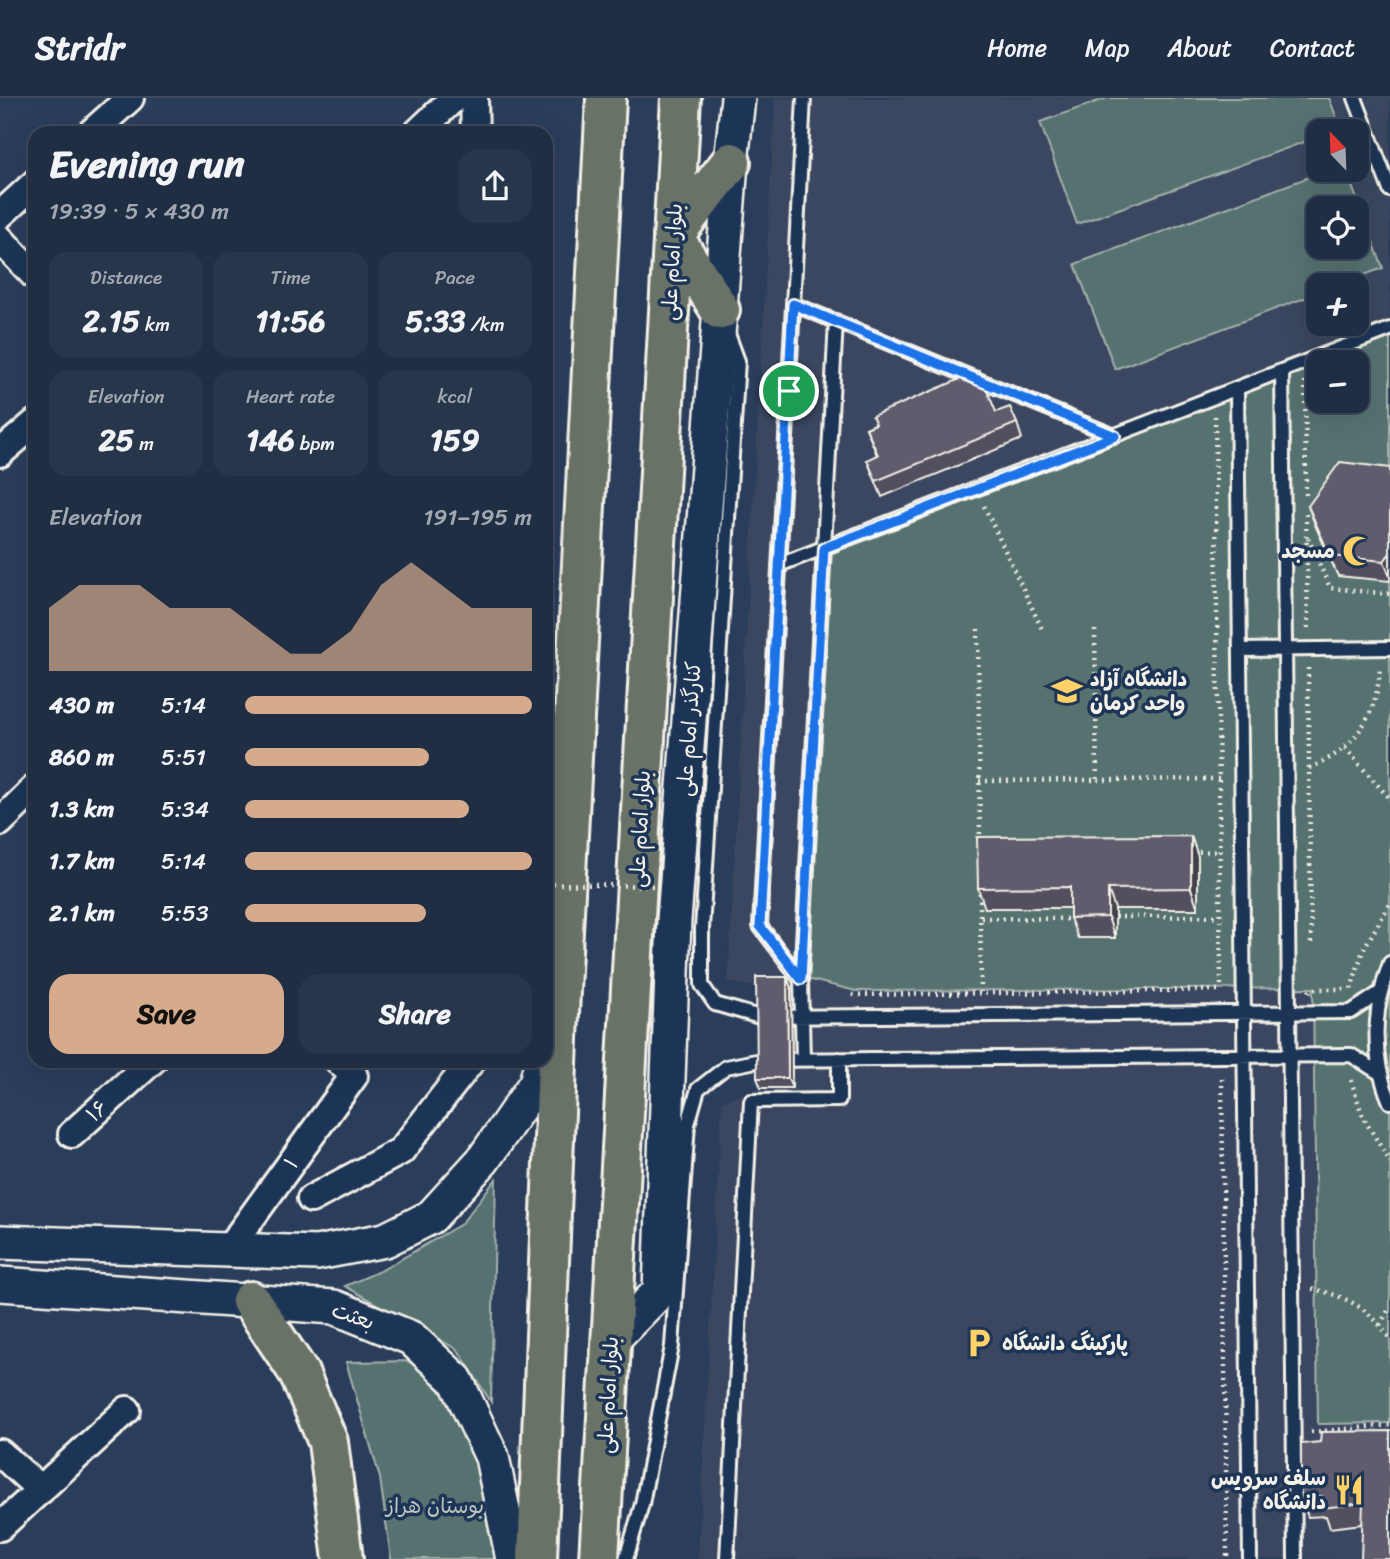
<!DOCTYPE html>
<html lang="en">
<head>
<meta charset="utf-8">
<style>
	body { margin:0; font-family:Sriracha,"Playpen Sans Arabic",sans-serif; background:#28364b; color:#f1f3f6; height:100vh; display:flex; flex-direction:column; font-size:26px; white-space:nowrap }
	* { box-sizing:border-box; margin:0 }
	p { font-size:23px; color:#a2a8b2 }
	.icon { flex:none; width:38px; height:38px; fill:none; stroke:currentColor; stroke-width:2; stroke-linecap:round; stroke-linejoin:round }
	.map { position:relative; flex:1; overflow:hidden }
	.side { position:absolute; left:28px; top:28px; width:525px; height:942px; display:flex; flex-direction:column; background:#202e44; border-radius:21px; box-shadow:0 7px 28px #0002,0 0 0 2px #3d4a5d }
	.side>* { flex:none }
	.needle { width:46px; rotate:337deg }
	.buttons { position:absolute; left:1306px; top:21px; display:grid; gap:14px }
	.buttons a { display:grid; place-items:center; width:63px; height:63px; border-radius:14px; background:#202e44; box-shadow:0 7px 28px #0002,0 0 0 2px #3d4a5d; font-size:35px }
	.pin { position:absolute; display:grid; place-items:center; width:60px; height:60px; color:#fff; margin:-30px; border:4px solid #fff; border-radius:50%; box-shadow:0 2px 7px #0007 }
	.round { display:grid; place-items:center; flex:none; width:74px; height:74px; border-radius:21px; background:#28364b }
	.head { display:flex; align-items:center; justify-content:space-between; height:119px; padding:0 21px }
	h1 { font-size:38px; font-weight:700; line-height:52px }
	.figures { display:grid; grid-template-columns:repeat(3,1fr); gap:10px; height:119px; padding:7px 21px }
	.figures div { display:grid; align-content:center; border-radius:18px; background:#28364b; text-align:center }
	.figures b { font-size:30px; font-weight:700 }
	.figures small { font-size:19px; font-weight:400 }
	.figures p { font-size:19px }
	.chart { height:196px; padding:14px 21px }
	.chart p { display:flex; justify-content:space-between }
	.chart svg { width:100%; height:126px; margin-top:7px; fill:#d6ab8b; opacity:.7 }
	.primary-button { display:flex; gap:14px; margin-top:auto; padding:14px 21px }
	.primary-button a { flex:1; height:80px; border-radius:21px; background:#d6ab8b; color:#111; font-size:28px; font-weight:700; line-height:80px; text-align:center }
	.primary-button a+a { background:#28364b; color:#f1f3f6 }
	ul { padding:0 21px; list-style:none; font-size:23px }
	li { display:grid; grid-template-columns:112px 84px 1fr; align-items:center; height:52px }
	li i { height:18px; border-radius:9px; background:#d6ab8b }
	header { display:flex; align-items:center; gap:42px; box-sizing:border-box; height:98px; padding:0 35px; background:#202e44; border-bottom:2px solid #3d4a5d }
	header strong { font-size:33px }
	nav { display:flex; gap:38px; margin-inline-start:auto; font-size:24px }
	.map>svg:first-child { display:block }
	.built { fill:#3a4660; fill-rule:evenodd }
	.green { fill:#577270; stroke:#a6b2ac; stroke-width:2; fill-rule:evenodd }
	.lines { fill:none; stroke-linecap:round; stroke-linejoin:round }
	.service-casing { stroke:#f4f1e8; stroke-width:18 }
	.minor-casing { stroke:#f4f1e8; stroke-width:32 }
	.tertiary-casing { stroke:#f4f1e8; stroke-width:38 }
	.primary-casing { stroke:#f4f1e8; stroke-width:44 }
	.trunk-casing { stroke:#f4f1e8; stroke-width:44 }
	.path { stroke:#f4f1e8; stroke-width:4.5; stroke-dasharray:2 5; stroke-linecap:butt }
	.service { stroke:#1d3557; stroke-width:12 }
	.minor { stroke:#1d3557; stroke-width:26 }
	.tertiary { stroke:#1d3557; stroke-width:33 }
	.primary { stroke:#697266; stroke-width:38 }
	.trunk { stroke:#697266; stroke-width:38 }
	.path-bridge { stroke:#f4f1e8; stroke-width:4.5; stroke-dasharray:2 5; stroke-linecap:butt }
	.wall { fill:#534f5e; stroke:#f4f1e8; stroke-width:2 }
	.shaded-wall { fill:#43404c; stroke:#f4f1e8; stroke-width:2 }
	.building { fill:#605c6d; stroke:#f4f1e8; stroke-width:2 }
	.route-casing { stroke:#fff; stroke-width:14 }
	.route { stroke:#1a73e8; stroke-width:9 }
	.labels { text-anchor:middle; stroke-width:7; stroke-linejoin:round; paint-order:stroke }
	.street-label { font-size:21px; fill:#f4f1e8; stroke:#1d3557 }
	.poi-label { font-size:21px; font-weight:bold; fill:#f4f1e8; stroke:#1d3557; text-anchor:end }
	.park-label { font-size:21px; fill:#bdc5be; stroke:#1d3557 }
</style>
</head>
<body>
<header>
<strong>Stridr</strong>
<nav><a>Home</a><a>Map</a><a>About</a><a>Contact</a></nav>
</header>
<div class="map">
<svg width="1390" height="1461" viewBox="0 0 1390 1461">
	<rect width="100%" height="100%" fill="#2a3d5b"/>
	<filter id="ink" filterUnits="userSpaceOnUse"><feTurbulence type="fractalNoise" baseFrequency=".0143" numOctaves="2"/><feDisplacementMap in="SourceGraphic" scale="14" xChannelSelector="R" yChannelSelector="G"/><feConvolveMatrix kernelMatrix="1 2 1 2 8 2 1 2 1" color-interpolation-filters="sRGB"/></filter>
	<g filter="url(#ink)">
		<path class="built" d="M775 0H1390V1461H698L722 1003 761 990 760 890 728 884ZM1318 33H1356V72H1318ZM1318 110H1356V149H1318ZM1318 187H1356V226H1318ZM1318 264H1356V303H1318Z"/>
		<path class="green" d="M1107 0H1329L1341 31 1318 33V39L1077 126 1040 24Z
			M1328 72H1346L1383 170 1338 187H1318V195L1115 271 1075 166ZM1318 110H1356V149H1318Z
			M1390 234V1325L1318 1326 1313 890 856 893 803 880 826 452ZM1318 264H1356V303H1318Z
			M496 1081 491 1304 458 1252 345 1188 382 1172 461 1126Z
			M421 1263 465 1331 502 1446 501 1461H391L380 1380 346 1264Z"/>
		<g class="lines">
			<g class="service-casing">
				<path id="service" d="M1355 0 1390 92
					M793 206 1115 338
					M728 236 738 263 702 831V887L715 906 760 919 1351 914 1381 894
					M1282 273 1295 1461
					M1237 291 1250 1461
					M779 467 1390 231
					M1240 552 1390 550
					M1390 865C1373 909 1371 960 1390 1004
					M801 882 836 223
					M803 961 801 882 760 828 804 0
					M626 1461 642 1406 672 1248 688 1026 698 991 726 969 761 962 1351 957 1381 976
					M727 1461 751 1003 839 1002V961"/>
			</g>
			<g class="minor-casing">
				<path id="minor" d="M474 0 475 35
					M91 35 130 0
					M417 35 454 0
					M0 117 35 85
					M0 141 35 178
					M0 355 35 325
					M0 724 35 690
					M72 1036 153 962
					M311 1101 401 1053 472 962
					M228 1152 354 978 338 962
					M0 1355 41 1392
					M0 1429 127 1312"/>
			</g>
			<g class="tertiary-casing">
				<path id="tertiary" d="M0 1144 317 1155 385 1142 431 1119 483 1062 536 985 542 962
					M0 1186 334 1209 411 1240 456 1282 492 1359 513 1461
					M611 1243 660 1193 674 822 731 64 738 0"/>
			</g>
			<g class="primary-casing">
				<path id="primary" d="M251 1203 299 1275 328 1344 343 1461"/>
			</g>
			<g class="trunk-casing">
				<path id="trunk" d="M720 212 673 138 731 64
					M537 1461 560 892 606 0
					M599 1461 681 0"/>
			</g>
			<path class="path" d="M1305 283 1306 397
				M1215 318 1221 892
				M984 408 1042 531
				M1306 416 1308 534
				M1308 440 1330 490 1390 496
				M978 531 980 744
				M1095 532 1097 683
				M1308 570 1311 849
				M1345 650 1390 701
				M1309 670C1354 653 1378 617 1380 569
				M979 683 1219 681
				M1192 754 1220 753
				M980 795 981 894
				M1115 819 1220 818
				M981 820 1074 821
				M1351 891 1363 852 1390 806
				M1309 894 1311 891H1349
				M852 897 1221 892
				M1222 980 1227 1461
				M1351 982 1363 1019 1390 1064
				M1312 1191C1345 1197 1373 1212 1390 1242
				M1380 1227 1390 1209
				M1311 1334 1390 1327"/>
			<use href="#service" class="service"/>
			<use href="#minor" class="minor"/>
			<use href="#tertiary" class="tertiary"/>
			<use href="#primary" class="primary"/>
			<use href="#trunk" class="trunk"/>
			<path class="path-bridge" d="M546 786 660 788"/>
		</g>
		<path class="wall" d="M996 314 1017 325 1022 341 882 399 867 362 877 357 866 330 875 326Z
			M1390 370V483L1338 478 1316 429 1308 408Z
			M1191 738 1198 759V811H1115V840H1078L1070 820V810H985L978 790Z
			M787 879 791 890 792 990H761L757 980Z
			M1390 1333 1362 1426 1330 1430 1326 1418 1308 1419 1301 1399 1320 1344Z"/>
		<path class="shaded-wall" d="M1390 455V479L1384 463Z
			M1191 738 1198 759V811L1191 790Z
			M1108 791 1115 811V840L1108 819Z
			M787 879 791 890 792 990 788 980Z"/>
		<path class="building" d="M979 273 996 314 1010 309 1017 325 876 383 867 362 878 357 866 330 876 326 872 318Z
			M1340 364 1390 370V455L1384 463 1330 458 1308 408Z
			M1191 738V790L1108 791V819L1070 820V789L978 790 977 739Z
			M756 879H787L788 980H757Z
			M1390 1333V1461H1361L1363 1405 1323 1410 1322 1398 1301 1399V1346L1320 1344 1321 1334Z"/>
	</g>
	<g class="lines" filter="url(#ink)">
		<g class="route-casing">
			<path id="route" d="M793 206 1115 338 824 450 801 881 760 828Z"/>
		</g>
		<use href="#route" class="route"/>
	</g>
	<defs>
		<g id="mosque-bare" transform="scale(2.415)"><path d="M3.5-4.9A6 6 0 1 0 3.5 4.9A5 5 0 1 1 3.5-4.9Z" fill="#ffd166" stroke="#1d3557" stroke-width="2.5" paint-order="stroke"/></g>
		<g id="university-bare" transform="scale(2.415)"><path d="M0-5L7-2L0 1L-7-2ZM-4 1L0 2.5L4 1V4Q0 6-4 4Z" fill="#ffd166" stroke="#1d3557" stroke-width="2.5" paint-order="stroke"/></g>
		<g id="parking-bare" transform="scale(2.415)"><path d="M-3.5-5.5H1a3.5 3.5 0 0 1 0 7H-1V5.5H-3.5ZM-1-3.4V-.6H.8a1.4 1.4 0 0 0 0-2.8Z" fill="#ffd166" stroke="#1d3557" stroke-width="2.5" paint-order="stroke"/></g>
		<g id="restaurant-bare" transform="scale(2.415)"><path d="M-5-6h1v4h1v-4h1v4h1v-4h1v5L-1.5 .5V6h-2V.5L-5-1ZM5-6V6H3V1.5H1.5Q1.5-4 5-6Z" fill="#ffd166" stroke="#1d3557" stroke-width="2.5" paint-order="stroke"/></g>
	</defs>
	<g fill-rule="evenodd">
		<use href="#mosque-bare" x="1358" y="453"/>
		<use href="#university-bare" x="1067" y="593"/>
		<use href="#parking-bare" x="979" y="1245"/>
		<use href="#restaurant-bare" x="1349" y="1392"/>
	</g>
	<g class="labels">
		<g class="street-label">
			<text transform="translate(672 164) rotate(-87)" y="7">بلوار امام علی</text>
			<text transform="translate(689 631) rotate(-86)" y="7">کنارگذر امام علی</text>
			<text transform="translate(640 731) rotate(-87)" y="7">بلوار امام علی</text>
			<text transform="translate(97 1013) rotate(-42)" y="7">۱۶</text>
			<text transform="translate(291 1065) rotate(-54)" y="7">۱</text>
			<text transform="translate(353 1218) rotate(19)" y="7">بعثت</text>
			<text transform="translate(608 1297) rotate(-87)" y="7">بلوار امام علی</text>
		</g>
		<g class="poi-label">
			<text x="1335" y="460">مسجد</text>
			<text x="1090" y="588" text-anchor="start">دانشگاه آزاد<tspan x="1090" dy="24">واحد کرمان</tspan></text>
			<text x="1002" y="1252" text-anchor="start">پارکینگ دانشگاه</text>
			<text x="1326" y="1387">سلف سرویس<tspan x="1326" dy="24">دانشگاه</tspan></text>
		</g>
		<g class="park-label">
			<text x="435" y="1415">بوستان هراز</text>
		</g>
	</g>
</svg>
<div class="buttons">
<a><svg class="needle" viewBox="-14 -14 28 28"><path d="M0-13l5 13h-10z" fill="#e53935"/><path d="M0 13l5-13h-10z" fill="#a2a8b2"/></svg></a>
<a><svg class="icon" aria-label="locate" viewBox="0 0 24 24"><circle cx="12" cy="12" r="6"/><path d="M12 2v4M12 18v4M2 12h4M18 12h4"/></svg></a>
<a>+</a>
<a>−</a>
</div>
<div class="pin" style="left:789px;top:293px;background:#1e9e55"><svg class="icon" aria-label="arrive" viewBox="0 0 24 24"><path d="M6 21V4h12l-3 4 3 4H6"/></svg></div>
<section class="side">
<div class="head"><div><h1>Evening run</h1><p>19:39 · 5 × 430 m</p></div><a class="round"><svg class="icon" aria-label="share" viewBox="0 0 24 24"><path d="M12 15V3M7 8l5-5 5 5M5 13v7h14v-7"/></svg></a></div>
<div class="figures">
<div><p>Distance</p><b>2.15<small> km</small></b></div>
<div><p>Time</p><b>11:56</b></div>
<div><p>Pace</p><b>5:33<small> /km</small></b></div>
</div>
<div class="figures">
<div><p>Elevation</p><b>25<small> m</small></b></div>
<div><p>Heart rate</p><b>146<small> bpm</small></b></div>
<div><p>kcal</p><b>159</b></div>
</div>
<div class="chart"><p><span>Elevation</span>191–195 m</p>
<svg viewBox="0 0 160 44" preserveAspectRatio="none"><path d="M0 44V22L10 14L20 14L30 14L40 22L50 22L60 22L70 30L80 38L90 38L100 30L110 14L120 6L130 14L140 22L150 22L160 22V44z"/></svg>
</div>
<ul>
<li><b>430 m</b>5:14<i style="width:100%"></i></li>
<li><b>860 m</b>5:51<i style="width:64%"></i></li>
<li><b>1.3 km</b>5:34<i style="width:78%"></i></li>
<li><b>1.7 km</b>5:14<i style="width:100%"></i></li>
<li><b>2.1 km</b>5:53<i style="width:63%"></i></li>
</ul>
<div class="primary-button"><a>Save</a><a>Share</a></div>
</section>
</div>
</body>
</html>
